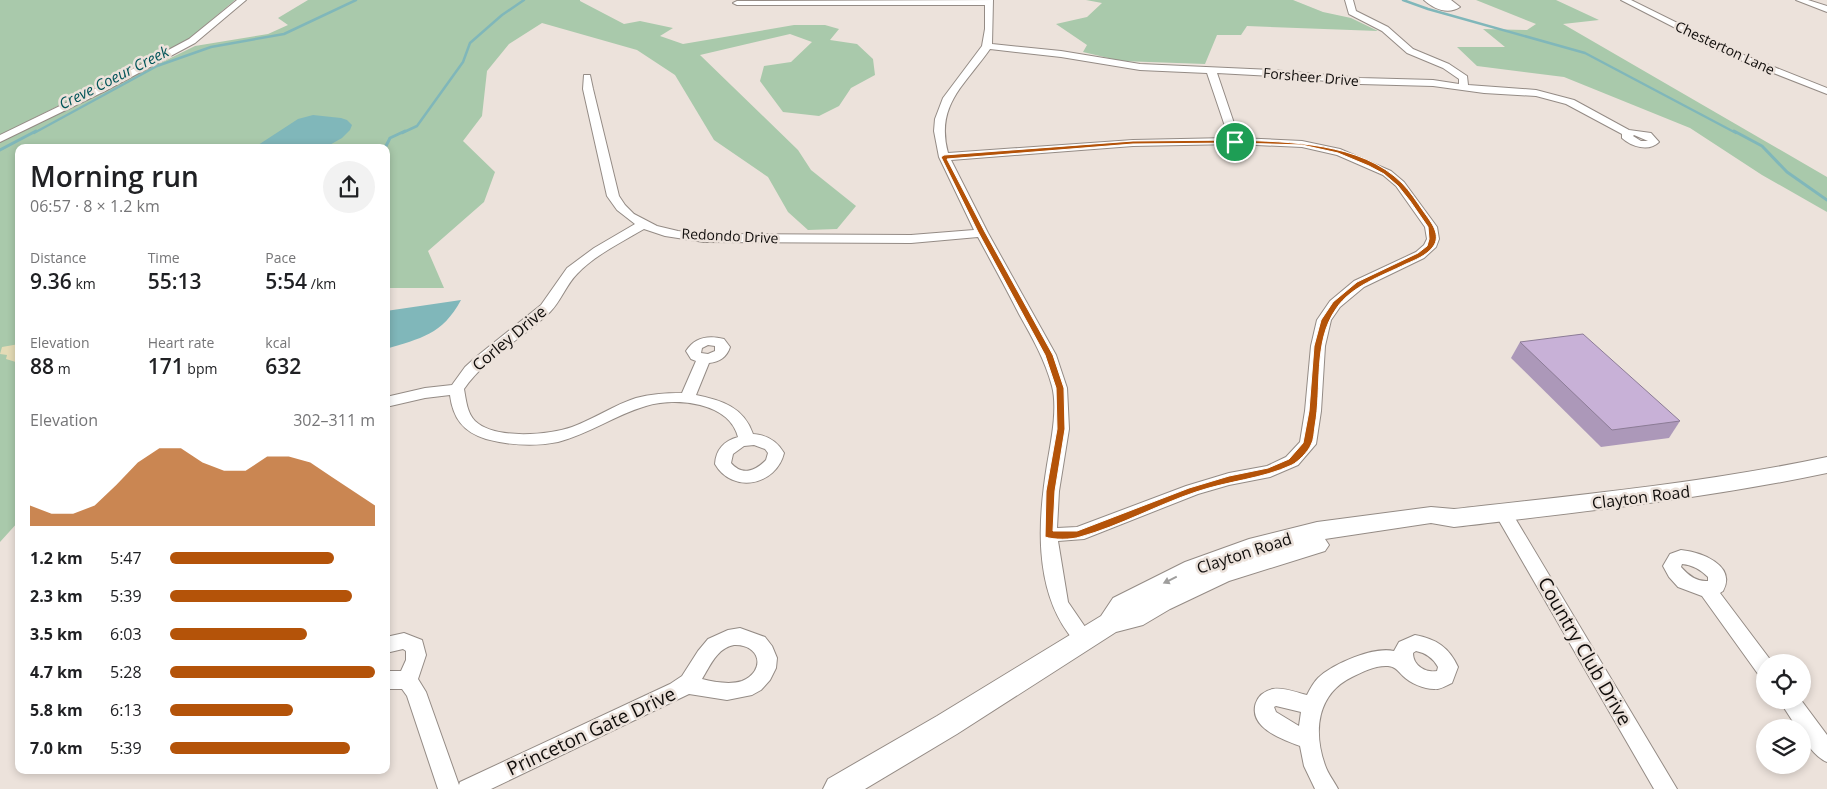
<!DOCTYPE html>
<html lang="en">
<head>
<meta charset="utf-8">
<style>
	body { margin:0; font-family:"Open Sans",sans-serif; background:#f2f2f2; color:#202124; height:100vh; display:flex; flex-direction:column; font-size:19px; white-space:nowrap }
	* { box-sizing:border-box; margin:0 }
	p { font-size:16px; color:#757577 }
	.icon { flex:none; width:28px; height:28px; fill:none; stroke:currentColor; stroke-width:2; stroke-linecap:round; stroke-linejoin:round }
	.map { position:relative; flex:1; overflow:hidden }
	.panel { position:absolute; left:15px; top:144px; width:375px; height:630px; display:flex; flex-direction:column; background:#fff; border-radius:10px; box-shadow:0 2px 8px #0003 }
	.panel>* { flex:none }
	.buttons { position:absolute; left:1756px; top:654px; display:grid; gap:10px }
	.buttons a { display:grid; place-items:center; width:55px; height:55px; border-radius:50%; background:#fff; box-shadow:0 2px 8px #0003; font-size:25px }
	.pin { position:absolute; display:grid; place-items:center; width:42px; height:42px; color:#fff; margin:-21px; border:2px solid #fff; border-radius:50%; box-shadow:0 1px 5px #0007 }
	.round { display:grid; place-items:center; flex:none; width:52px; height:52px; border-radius:26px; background:#f2f2f2 }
	.headline { display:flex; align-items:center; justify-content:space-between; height:85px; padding:0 15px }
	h1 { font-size:28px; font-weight:600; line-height:38px }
	.stats { display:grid; grid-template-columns:repeat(3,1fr); gap:8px; height:85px; padding:5px 15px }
	.stats div { display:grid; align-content:center }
	.stats b { font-size:21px; font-weight:600 }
	.stats small { font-size:14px; font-weight:400 }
	.stats p { font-size:14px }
	.chart { height:140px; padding:10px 15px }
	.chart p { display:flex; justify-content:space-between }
	.chart svg { width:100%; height:90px; margin-top:5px; fill:#b45309; opacity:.7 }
	ul { padding:0 15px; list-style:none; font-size:16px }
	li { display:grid; grid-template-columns:80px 60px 1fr; align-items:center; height:38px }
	li i { height:12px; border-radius:6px; background:#b45309 }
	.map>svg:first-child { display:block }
	.green { fill:#a9c9ab }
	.sand { fill:#e4dbb6 }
	.water { fill:#80b7ba }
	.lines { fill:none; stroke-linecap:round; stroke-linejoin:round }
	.stream-far1 { stroke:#80b7ba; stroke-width:2.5 }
	.stream { stroke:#80b7ba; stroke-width:3 }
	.street-casing { stroke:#948b85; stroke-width:2 }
	.secondary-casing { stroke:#948b85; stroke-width:2 }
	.street { fill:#fff; fill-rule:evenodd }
	.secondary { fill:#fff; fill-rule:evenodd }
	.wall { fill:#ac98b9 }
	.building { fill:#c8b1d7; stroke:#8c7c96 }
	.oneway { fill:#9f9e9d }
	.route { fill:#b45309; stroke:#fff; fill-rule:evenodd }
	.labels { text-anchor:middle; stroke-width:5; stroke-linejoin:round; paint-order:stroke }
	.far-street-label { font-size:14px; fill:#100d0b; stroke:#ece2db }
	.far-water-label { font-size:15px; font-style:italic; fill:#005458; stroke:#ece2db }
	.street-label { font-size:16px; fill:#100d0b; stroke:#ece2db }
	.near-street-label { font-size:19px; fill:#100d0b; stroke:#ece2db }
</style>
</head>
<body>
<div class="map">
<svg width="1827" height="789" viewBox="0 0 1827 789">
	<rect width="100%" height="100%" fill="#ece2db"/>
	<path class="green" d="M0 0H235L184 43 0 135Z
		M308 0H580V1L624 24 640 21 673 28 660 36 683 44 794 25H825L839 29 830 40 857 44 873 59 875 75 851 88 839 106 819 116 783 112 760 81 764 66 791 62 812 42 790 34 700 55 798 150 811 170 856 206 837 229 808 230 788 212 768 177 714 140 675 75 637 50 542 23 509 44 487 71 482 116 463 141 495 172 484 202 428 251 444 288H386V148H19V521L0 542V142L195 46 268 34 288 25 278 18Z
		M1086 0H1293L1323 12 1351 18 1378 31 1247 26 1241 35H1217L1205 64 1121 61 1083 52 1087 45 1056 24 1087 17 1102 3Z
		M1476 0H1556L1599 20 1563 24 1827 177V212L1762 175 1690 128 1564 77 1477 66 1457 47H1505L1483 29 1527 30 1536 24Z"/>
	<path class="sand" d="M19 344V363L6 359 7 355 0 354 2 347Z"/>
	<path class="water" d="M313 115 341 118 347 120 352 125 350 130 342 138 326 147H255L298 119Z
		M461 300C442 335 421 338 386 349V311Z"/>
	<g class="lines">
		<path class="stream-far1" d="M1403 0 1428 9 1585 53 1736 133
			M34 133 157 66 211 47 284 34 356 0
			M402 133 417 126 463 62 470 43 502 15 524 0"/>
		<path class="stream" d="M1734 131 1762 146 1787 172 1827 200
			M385 148 390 138 405 131
			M0 150 36 131"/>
		<g class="street-casing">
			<path id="street" d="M237 0H246L195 43 105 91 0 142V135L99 87 189 39Z
				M993 0 992 44 1061 51 1140 64 1272 70 1360 78 1433 80 1459 84V79L1443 68 1407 53 1382 31 1349 14 1345 0H1353L1356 11 1388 27 1413 49 1449 64 1467 76 1468 85 1536 90 1574 100 1629 130 1651 133 1659 142C1649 152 1632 147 1622 138V134L1566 104 1536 96 1484 93 1433 86 1360 84 1272 76 1217 73 1239 138 1302 141 1340 149 1391 171 1404 182 1437 227 1439 239 1436 247 1424 258 1364 287 1340 307 1331 320 1325 346 1321 411 1316 444 1298 465 1270 477 1229 485 1198 494 1084 539 1058 541 1068 602 1094 640 1091 646C1078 650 1075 642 1068 633 1034 586 1038 520 1047 465 1051 441 1058 409 1052 386 1045 360 1032 337 1019 314 1006 288 992 263 978 237L911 243 704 242 665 236 644 229C622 242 595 255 577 274 566 285 561 301 550 312 522 339 487 356 464 389 466 400 467 413 475 421 495 440 549 435 572 427 594 419 614 405 636 398 651 394 666 393 682 393L696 361 691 359 686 351C695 337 708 335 724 339L730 347C727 357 719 362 709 363L696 395C721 400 744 407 753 434 767 435 777 441 784 453 776 486 732 494 715 464 716 449 724 441 738 437 729 402 676 397 646 406 615 415 589 434 558 442 533 447 509 445 486 439 463 432 453 418 450 395L425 398 386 407V397L425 388 452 385 465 367 476 357 541 305 567 268 594 248 635 224 617 210 607 196 583 89 584 75H590L593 89 619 196 625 205 634 214 657 226 678 231 704 234 911 235 974 230 939 157 934 131 935 119 943 98 982 46 985 29V5H737L733 3 737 1ZM990 49 1061 57 1140 70 1207 73 1229 138 1133 140 948 153C935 105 965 85 990 49ZM1634 135 1648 141H1641L1633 136ZM1235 144 1302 147 1337 155 1383 175 1396 186 1425 227 1427 239 1424 245 1416 252 1354 281 1330 301 1317 320 1311 346 1305 411 1300 442 1286 457 1267 466 1229 473 1186 486 1077 527 1057 528 1059 491 1069 429 1067 388 1056 355 988 233 951 160 1133 146ZM708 345 715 346V351L708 354 701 353 702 348ZM754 445 765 449 768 453 766 460C755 471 742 476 731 463L733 454 744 446Z
				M1424 0H1451L1460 7C1448 15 1434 9 1424 0Z
				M1621 0H1631L1736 52 1827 88V94L1730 56Z
				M1796 0H1808L1827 6V12Z
				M1503 506 1509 508 1677 789H1654L1494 512 1497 508Z
				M1681 550C1701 552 1737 565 1723 591L1720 593 1772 662H1765V676L1758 674 1702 596 1678 587 1669 577 1663 566 1670 554ZM1682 564C1693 565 1701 570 1708 577V581C1697 582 1689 576 1681 567Z
				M740 628 765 637 772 646 777 658 776 668 770 680 761 690 752 695 727 700 689 694 491 789H438L407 696 402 689H386V671H401L406 660V651L403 649 386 653V637L404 633 422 640 426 655 418 679 426 692 459 785 460 782 670 684 682 676 698 651 708 639 728 630ZM734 645C761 644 766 671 742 681 730 685 714 682 702 679 710 666 717 648 734 645Z
				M1415 635C1436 639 1449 647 1458 667L1452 683C1447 685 1440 690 1434 689 1424 689 1410 683 1403 676 1398 671 1396 667 1388 666 1376 665 1362 672 1352 677 1317 694 1313 731 1325 765 1328 774 1334 781 1338 789H1315L1304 766 1300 746C1287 741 1272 736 1262 726 1249 713 1254 693 1273 689 1283 687 1298 693 1307 695 1310 689 1313 683 1318 678 1332 664 1374 646 1394 651L1399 642ZM1416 651C1426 653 1433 658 1438 667L1437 671C1426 673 1413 666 1413 653ZM1276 706 1301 712 1299 726 1276 712 1274 707Z
				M1779 700H1801L1827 735V762C1815 757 1802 740 1802 728H1797Z"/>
		</g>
		<g class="secondary-casing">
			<path id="secondary" d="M1827 457V473C1704 499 1579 512 1454 527L1431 523 1325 539 1329 545 1325 551 1229 581 1170 609 1143 625 1116 632 957 734 865 789H823L828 779 937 716 1101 616 1113 598 1185 562 1249 539 1317 522 1431 507 1454 509C1579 495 1704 483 1827 457Z"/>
		</g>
		<use href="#street" class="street"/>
		<use href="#secondary" class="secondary"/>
	</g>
	<path class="wall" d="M1520 342 1680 421 1669 438 1601 447 1511 358Z"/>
	<path class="building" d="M1583 334 1680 421 1612 430 1520 342Z"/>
	<defs><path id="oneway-solid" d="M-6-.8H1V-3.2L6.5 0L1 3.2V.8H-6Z" transform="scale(1.25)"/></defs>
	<use class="oneway" href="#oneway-solid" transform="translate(1170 580) rotate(154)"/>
	<path class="route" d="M1235 140C1289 142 1361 142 1402 183 1410 191 1417 202 1424 212 1431 222 1442 235 1433 247 1426 256 1415 260 1406 264 1382 276 1351 286 1336 309 1313 342 1322 388 1315 426 1314 432 1314 440 1311 445 1308 452 1298 462 1292 465 1262 479 1228 481 1196 492 1157 505 1120 526 1080 537 1071 540 1054 540 1045 537L1046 491 1057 429 1056 388 1045 355 978 232 941 157 944 155 1133 141ZM1235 143 1302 145 1338 153 1369 166 1384 174 1398 186 1410 201 1428 227 1429 239 1427 246 1418 253 1357 282 1333 302 1321 320 1314 346 1309 411 1303 443 1289 459 1268 468 1229 476 1189 488 1077 531H1053L1055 491 1065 429 1064 388 1053 355 985 232 947 159 1133 144Z"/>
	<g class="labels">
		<g class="far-street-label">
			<text transform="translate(1725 48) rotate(25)" y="5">Chesterton Lane</text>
			<text transform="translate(1311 77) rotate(5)" y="5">Forsheer Drive</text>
			<text transform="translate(730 236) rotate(3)" y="5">Redondo Drive</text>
		</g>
		<g class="far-water-label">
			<text transform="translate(114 78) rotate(-27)" y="5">Creve Coeur Creek</text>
		</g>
		<g class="street-label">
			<text transform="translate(509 338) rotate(-40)" y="6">Corley Drive</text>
			<text transform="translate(1641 497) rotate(-7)" y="6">Clayton Road</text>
			<text transform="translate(1244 553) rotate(-18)" y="6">Clayton Road</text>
		</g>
		<g class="near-street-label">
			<text transform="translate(1585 651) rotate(60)" y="7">Country Club Drive</text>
			<text transform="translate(591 731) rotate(-25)" y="7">Princeton Gate Drive</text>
		</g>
	</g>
</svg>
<div class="buttons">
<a><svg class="icon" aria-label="locate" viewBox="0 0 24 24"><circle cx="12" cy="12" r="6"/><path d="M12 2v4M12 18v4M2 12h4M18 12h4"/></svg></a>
<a><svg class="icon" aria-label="layers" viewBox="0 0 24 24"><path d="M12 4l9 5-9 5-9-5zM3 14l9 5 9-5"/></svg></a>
</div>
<div class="pin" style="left:1235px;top:142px;background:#1e9e55"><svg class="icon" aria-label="arrive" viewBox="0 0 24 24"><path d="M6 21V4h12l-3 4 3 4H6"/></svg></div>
<section class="panel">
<div class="headline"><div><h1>Morning run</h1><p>06:57 · 8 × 1.2 km</p></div><a class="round"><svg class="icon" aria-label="share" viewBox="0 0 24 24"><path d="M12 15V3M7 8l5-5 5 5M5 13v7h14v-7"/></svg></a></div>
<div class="stats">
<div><p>Distance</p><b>9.36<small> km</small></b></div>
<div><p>Time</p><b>55:13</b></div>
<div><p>Pace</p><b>5:54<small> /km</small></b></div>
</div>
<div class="stats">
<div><p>Elevation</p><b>88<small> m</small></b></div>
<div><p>Heart rate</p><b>171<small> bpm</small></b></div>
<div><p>kcal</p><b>632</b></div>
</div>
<div class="chart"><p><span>Elevation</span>302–311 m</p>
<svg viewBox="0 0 160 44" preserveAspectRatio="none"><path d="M0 44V34L10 38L20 38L30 34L40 24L50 13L60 6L70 6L80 13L90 17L100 17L110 10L120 10L130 13L140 20L150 27L160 34V44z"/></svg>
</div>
<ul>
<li><b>1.2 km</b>5:47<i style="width:80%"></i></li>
<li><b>2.3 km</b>5:39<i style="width:89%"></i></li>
<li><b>3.5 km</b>6:03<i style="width:67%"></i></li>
<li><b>4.7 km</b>5:28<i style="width:100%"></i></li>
<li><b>5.8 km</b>6:13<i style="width:60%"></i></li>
<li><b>7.0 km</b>5:39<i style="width:88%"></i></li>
</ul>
</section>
</div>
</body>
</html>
